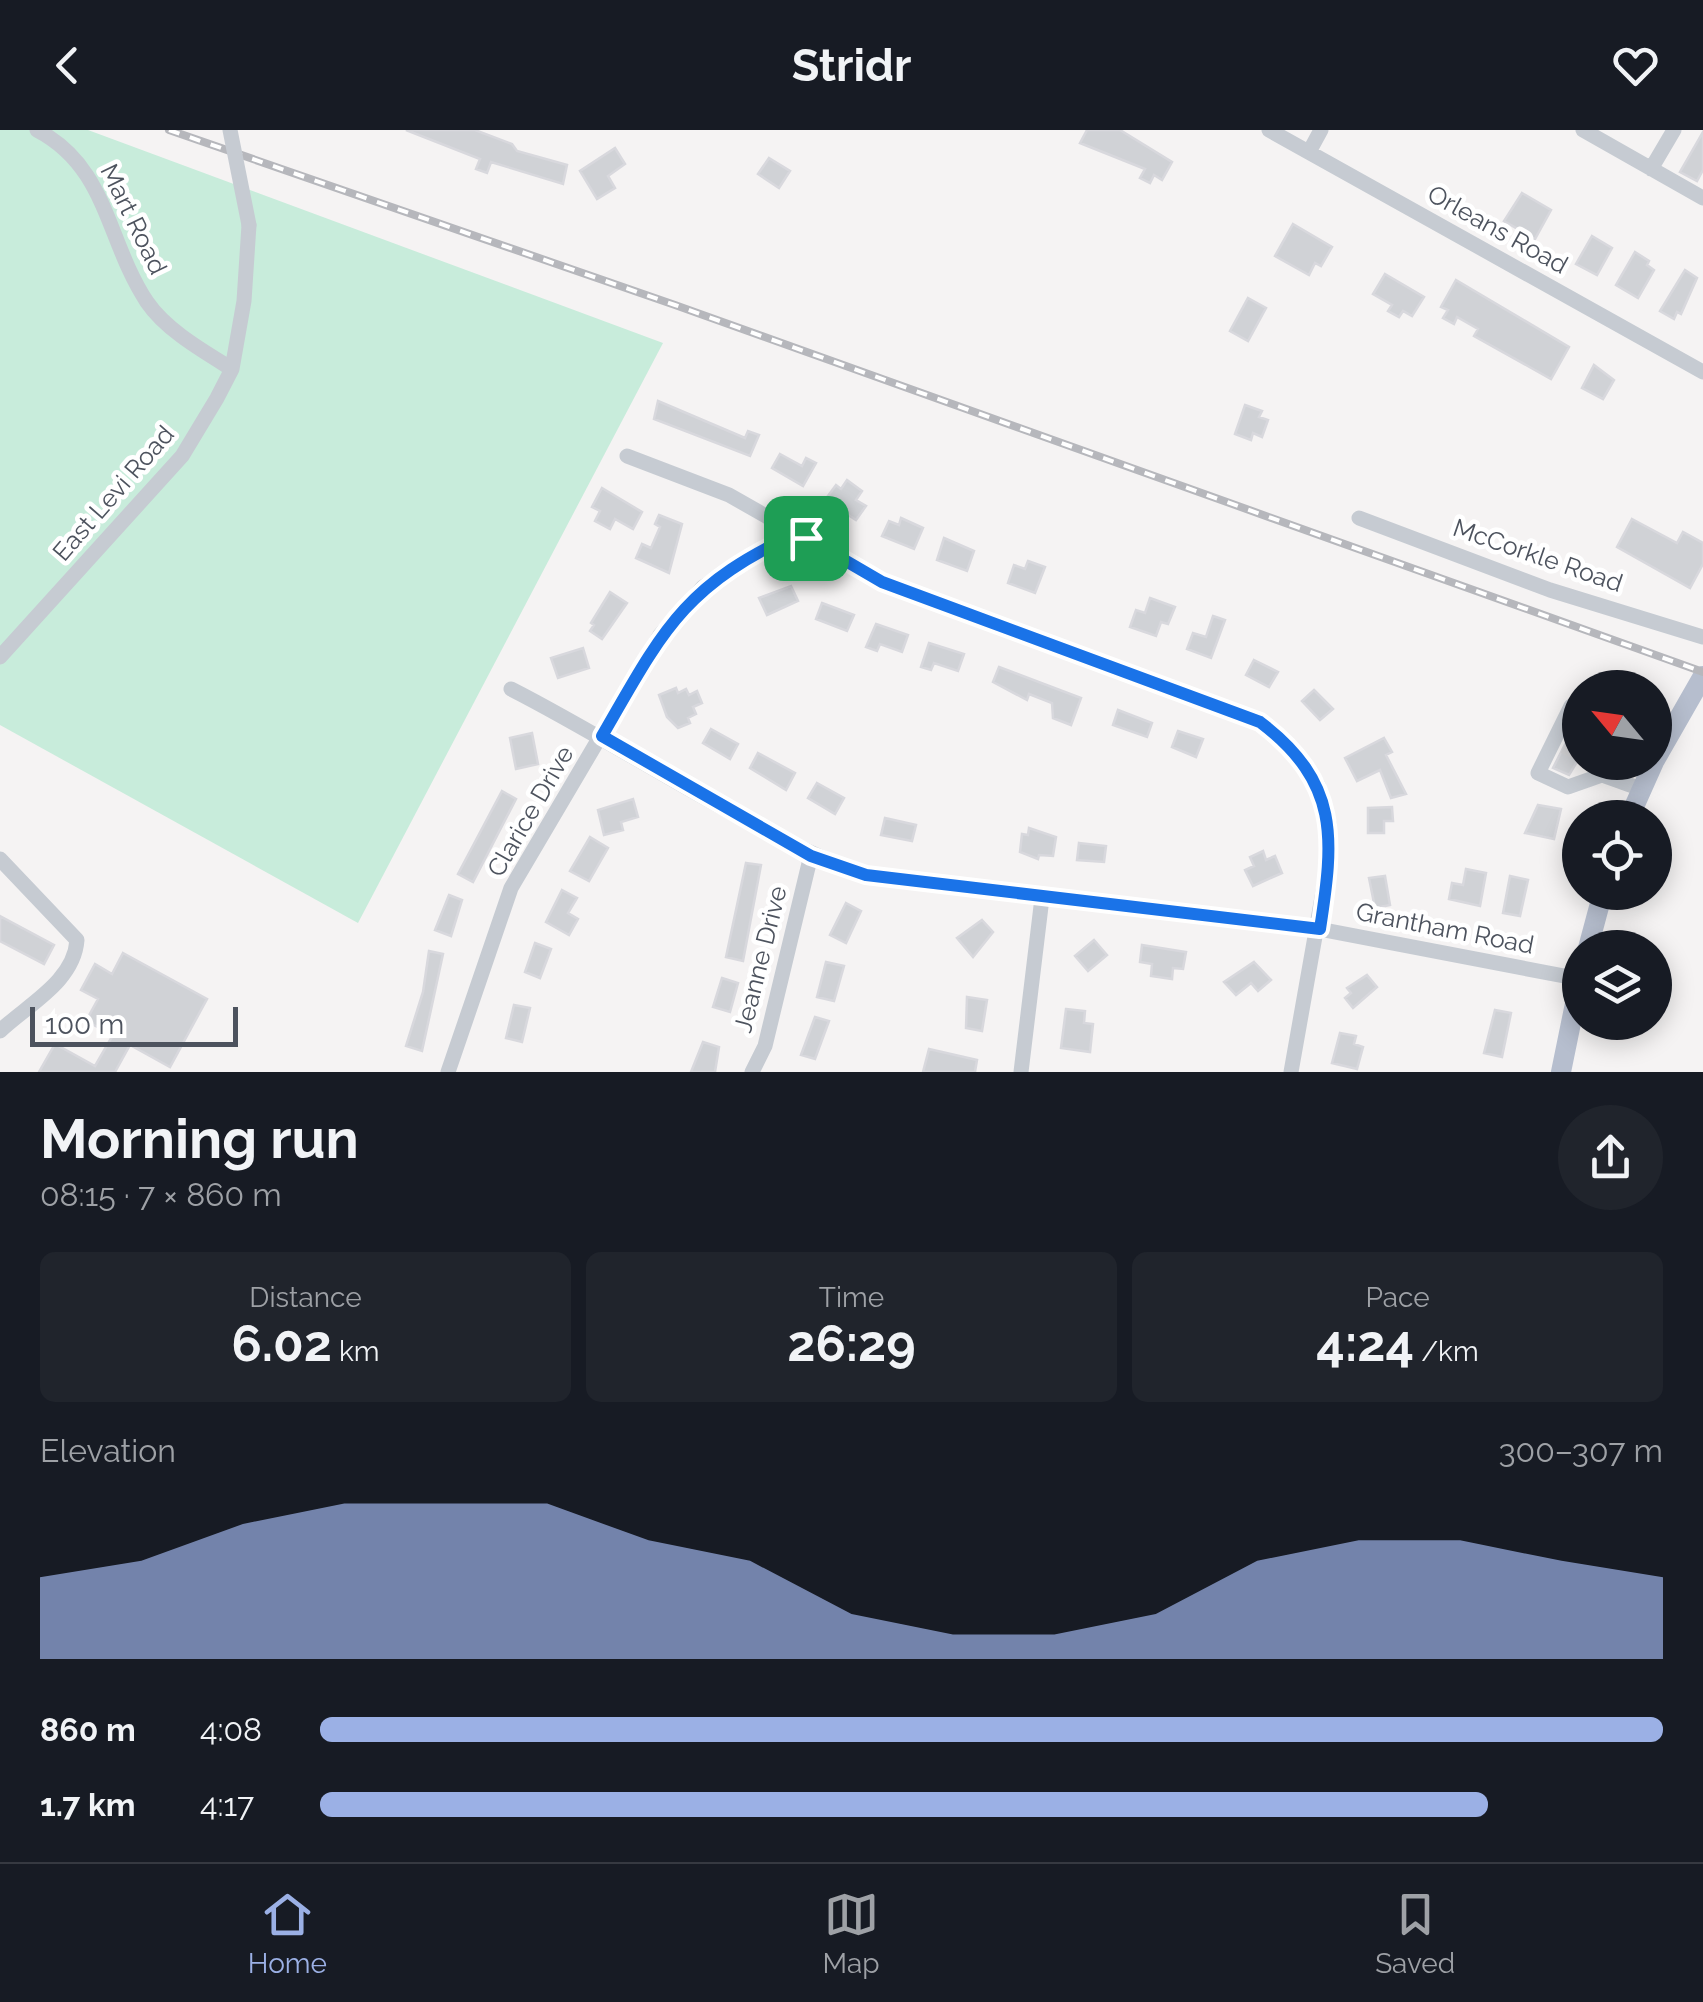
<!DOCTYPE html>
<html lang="en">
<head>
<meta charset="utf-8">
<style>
	body { margin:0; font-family:Raleway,sans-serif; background:#20242c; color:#f1f3f6; height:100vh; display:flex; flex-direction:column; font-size:38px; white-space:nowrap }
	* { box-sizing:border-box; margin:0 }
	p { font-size:32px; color:#9ea1a6 }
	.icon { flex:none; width:55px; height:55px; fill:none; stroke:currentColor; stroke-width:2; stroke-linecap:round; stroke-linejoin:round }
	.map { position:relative; height:942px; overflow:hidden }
	.sheet { display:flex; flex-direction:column; background:#171b24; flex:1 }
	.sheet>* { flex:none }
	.needle { width:65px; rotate:299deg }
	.fabs { position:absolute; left:1562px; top:540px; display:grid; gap:20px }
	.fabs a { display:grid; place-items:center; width:110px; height:110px; border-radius:50%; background:#171b24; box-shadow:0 5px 25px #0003; font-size:50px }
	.scale { position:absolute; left:30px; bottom:25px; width:208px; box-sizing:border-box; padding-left:10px; border:5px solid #4d535e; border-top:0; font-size:28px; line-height:35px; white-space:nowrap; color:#4d535e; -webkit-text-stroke:8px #fff; paint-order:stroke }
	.pin { position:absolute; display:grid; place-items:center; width:85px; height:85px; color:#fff; margin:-42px; border-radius:20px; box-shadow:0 5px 15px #0006 }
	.round { display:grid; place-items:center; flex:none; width:105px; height:105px; border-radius:52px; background:#20242c }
	.headline { display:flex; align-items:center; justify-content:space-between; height:170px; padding:0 40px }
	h1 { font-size:55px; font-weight:700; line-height:75px }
	.stats { display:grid; grid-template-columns:repeat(3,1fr); gap:15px; height:170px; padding:10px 40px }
	.stats div { display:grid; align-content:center; border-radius:15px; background:#20242c; text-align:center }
	.stats b { font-size:50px; font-weight:700 }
	.stats small { font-size:28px; font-weight:400 }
	.stats p { font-size:28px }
	.chart { height:280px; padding:20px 40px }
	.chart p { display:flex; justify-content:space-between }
	.chart svg { width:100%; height:180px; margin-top:10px; fill:#9bb0e5; opacity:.7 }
	ul { padding:0 40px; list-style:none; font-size:32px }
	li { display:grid; grid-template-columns:160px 120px 1fr; align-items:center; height:75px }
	li i { height:25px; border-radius:12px; background:#9bb0e5 }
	header { display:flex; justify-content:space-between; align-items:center; height:130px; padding:0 40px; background:#171b24; font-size:45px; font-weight:700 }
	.tabs { display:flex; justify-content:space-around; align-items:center; height:140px; border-top:2px solid #363941; background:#171b24; font-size:28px; color:#9ea1a6 }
	.tabs a { display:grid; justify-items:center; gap:5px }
	.tabs .active { color:#9bb0e5 }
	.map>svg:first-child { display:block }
	.green { fill:#c8ecdb }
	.building { fill:#d0d2d6; stroke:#d8d8dd; stroke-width:2.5 }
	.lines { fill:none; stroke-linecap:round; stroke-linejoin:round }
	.minor-tunnel { stroke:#d3d3d5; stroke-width:15; stroke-dasharray:15 8; stroke-linecap:butt }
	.minor { stroke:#c6cbd2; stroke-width:15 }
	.major { stroke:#b6bece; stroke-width:20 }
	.rail-casing { stroke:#b6b7bc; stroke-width:8 }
	.rail { stroke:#fff; stroke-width:4; stroke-dasharray:11; stroke-linecap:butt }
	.minor-bridge { stroke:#c6cbd2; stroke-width:15 }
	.route-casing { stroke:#fff; stroke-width:20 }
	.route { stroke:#1a73e8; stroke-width:12 }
	.labels { text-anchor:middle; stroke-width:9; stroke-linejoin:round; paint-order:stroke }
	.street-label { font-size:25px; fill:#4d535e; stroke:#fff }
</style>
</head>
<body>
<header><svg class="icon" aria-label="back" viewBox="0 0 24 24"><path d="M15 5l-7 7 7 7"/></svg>Stridr<svg class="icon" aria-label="heart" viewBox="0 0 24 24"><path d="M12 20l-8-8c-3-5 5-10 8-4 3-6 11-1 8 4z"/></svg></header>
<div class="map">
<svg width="1703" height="942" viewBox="0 0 1703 942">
	<rect width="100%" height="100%" fill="#f5f3f3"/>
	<path class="green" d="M0 0H88L663 213 358 793 0 595Z"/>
	<path class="building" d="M406 0H475L512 14 517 21 567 35 563 54 491 32 487 43 476 39 480 29Z
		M1087 0H1120L1172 32 1162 50 1154 45 1150 53 1140 48 1145 39 1080 13Z
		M1703 2V40L1697 51 1680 42Z
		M615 18 625 34 608 46 615 58 597 69 580 41Z
		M769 28 790 41 779 58 758 44Z
		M1522 63 1551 80 1535 109 1504 91Z
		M1293 94 1332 117 1321 136 1315 133 1309 145 1275 126Z
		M1592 106 1612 118 1597 145 1576 134Z
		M1635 122 1649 131 1647 135 1654 140 1638 168 1616 155Z
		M1685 140 1697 148 1681 184 1677 182 1674 189 1660 181Z
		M1385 144 1424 167 1412 186 1403 181 1399 187 1388 181 1392 175 1373 164Z
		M1456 150 1569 217 1551 249 1474 206 1478 199 1457 187 1454 194 1443 188 1448 180 1441 177Z
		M1248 168 1266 178 1248 211 1230 201Z
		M1594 235 1614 250 1603 269 1582 258Z
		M658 271 745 308 748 301 759 305 750 326 654 289Z
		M1245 275 1262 281 1259 287 1268 290 1262 307 1253 303 1251 310 1235 304Z
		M780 324 802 336 806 328 816 333 803 356 772 338Z
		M847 350 862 361 856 370 866 376 856 390 825 370 836 355 841 359Z
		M602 358 642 382 633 399 615 389 610 399 595 391 600 381 592 377Z
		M659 385 682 394 669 443 636 428 642 414 651 418 660 397 655 394Z
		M901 388 923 398 914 419 882 406 889 391 899 395Z
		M1632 389 1677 413 1683 402 1703 413V434L1690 458 1617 417Z
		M944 408 974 421 967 441 937 430Z
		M1028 431 1045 437 1035 463 1008 453 1014 435 1025 439Z
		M791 456 798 471 767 485 759 468Z
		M610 462 627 473 602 509 590 501 594 495 591 493Z
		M1150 468 1175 477 1168 494 1161 492 1156 506 1130 497 1136 480 1145 483Z
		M822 473 854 485 847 501 816 489Z
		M1213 486 1225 490 1211 528 1187 519 1193 503 1206 507Z
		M876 494 908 505 902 522 880 514 877 521 866 517Z
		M929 513 964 524 958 541 934 533 931 540 921 537Z
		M583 518 589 538 558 548 551 528Z
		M1254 530 1278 542 1269 557 1246 545Z
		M999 537 1081 568 1071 595 1053 588 1052 573 1029 564 1027 570 993 552Z
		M676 558 678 563 686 559 689 565 697 561 702 573 693 577 696 584 688 588 690 593 678 598 667 587 659 565Z
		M1314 560 1333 579 1320 590 1302 571Z
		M1118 580 1152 593 1147 607 1113 595Z
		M1577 591 1580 627 1569 645 1553 638Z
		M711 599 738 614 730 629 703 613Z
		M1178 601 1203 609 1196 627 1172 617Z
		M532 603 538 634 516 639 510 608Z
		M1384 608 1392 622 1386 625 1406 664 1391 668 1380 640 1357 651 1345 628Z
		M758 623 795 643 786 660 750 638Z
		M817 653 844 668 835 684 808 668Z
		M502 661 516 669 473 752 458 744Z
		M633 669 638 687 621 692 623 700 604 705 598 680Z
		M1538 675 1561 679 1554 709 1525 703Z
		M1392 677 1393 691H1384V703H1368V678Z
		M885 688 916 695 912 711 881 705Z
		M1029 698 1056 707 1053 726 1039 725 1038 729 1020 722 1022 704 1028 705Z
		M590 707 608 718 589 751 570 741Z
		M1079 713 1106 716 1104 732 1077 730Z
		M1263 721 1266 730 1275 726 1282 743 1253 756 1245 740 1254 736 1250 727Z
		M746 733 761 735 743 831 726 827Z
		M1466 739 1486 743 1480 776 1449 769 1452 753 1463 755Z
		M1385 746 1390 775 1375 778 1369 748Z
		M1510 746 1528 750 1520 786 1503 783Z
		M562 760 577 768 568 783 578 789 569 805 546 792Z
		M449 765 462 770 451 806 435 800Z
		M846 773 861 781 846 813 830 805Z
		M0 786 54 815 44 834 0 811Z
		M982 790 993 802 973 827 957 808Z
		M1094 810 1107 825 1088 841 1075 826Z
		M535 813 551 819 540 848 525 842Z
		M1142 815 1186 822 1183 839 1173 838 1172 849 1151 846 1152 834 1140 832Z
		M429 821 443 824 422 921 406 916 423 862Z
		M123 823 207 869 170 937 130 915 115 942H39L55 914 95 936 113 905 86 891 98 869 81 860 95 834 112 844Z
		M826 832 844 836 834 871 817 867Z
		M1254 832 1271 850 1258 861 1251 853 1236 865 1224 852Z
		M1367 845 1377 857 1353 878 1345 868 1351 863 1347 858Z
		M722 848 738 853 730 882 713 877Z
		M967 867 987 870 982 901 966 898Z
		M514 875 530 878 522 912 506 908Z
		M1066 879 1085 881 1084 893 1093 894 1090 922 1061 918Z
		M1495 880 1511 883 1502 927 1484 923Z
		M815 887 829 891 815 929 801 925Z
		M1340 903 1356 906 1354 914 1363 917 1357 939 1332 933Z
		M703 912 719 917 715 942H691Z
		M929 919 977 930 975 942H923Z"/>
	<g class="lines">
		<path class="minor-tunnel" d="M1564 616 1580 624"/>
		<path class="minor" d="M37 0C108 37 106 110 147 172 166 200 203 221 232 239
			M1269 0 1703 242
			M1583 0 1703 68
			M1309 22 1321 0
			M1651 39 1674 0
			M627 326 729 365 882 452 1260 591 1286 612 1318 655 1329 693 1330 722 1291 942
			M1359 388 1550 460 1703 507
			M0 527 182 326 217 268 232 239 244 171 249 95
			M511 559C627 618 746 702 866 745L1319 799 1580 849
			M1580 580 1571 576 1538 643 1568 657 1602 645 1641 659
			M0 729 77 810C74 852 27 875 0 901
			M448 942 511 758 660 505 703 457 797 403
			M752 942 765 916 811 725
			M1021 942 1042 768"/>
		<path class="major" d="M1655 630 1703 546
			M1629 688 1654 632
			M1588 818 1603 762
			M1561 942 1580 849"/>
		<g class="rail-casing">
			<path id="rail" d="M169 0 675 175 1703 542"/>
		</g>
		<use href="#rail" class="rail"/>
		<path class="minor-bridge" d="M230 0 249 95"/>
	</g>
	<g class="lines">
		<g class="route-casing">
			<path id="route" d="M798 403 882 452 1260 592C1340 653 1334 708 1320 799L866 745 811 726 602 606C662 502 683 455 798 403Z"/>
		</g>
		<use href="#route" class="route"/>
	</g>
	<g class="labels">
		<g class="street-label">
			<text transform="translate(134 89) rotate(64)" y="9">Mart Road</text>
			<text transform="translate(1498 99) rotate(29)" y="9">Orleans Road</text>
			<text transform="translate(113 363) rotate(-49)" y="9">East Levi Road</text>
			<text transform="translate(1538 425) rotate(19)" y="9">McCorkle Road</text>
			<text transform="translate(530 681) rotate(-60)" y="9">Clarice Drive</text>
			<text transform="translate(1445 798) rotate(11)" y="9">Grantham Road</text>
			<text transform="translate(760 829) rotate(-76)" y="9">Jeanne Drive</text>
		</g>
	</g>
</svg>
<div class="fabs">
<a><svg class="needle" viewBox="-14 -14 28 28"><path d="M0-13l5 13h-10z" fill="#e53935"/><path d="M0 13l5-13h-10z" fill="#9ea1a6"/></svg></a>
<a><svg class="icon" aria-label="locate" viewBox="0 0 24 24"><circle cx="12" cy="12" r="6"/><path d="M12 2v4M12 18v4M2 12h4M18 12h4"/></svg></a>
<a><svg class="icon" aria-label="layers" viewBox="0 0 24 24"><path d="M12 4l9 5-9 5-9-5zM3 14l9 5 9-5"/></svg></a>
</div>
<div class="scale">100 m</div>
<div class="pin" style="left:806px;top:408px;background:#1e9e55"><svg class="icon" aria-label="arrive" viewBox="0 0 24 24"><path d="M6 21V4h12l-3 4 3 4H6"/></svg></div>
</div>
<section class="sheet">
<div class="headline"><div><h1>Morning run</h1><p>08:15 · 7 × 860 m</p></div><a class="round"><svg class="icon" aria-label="share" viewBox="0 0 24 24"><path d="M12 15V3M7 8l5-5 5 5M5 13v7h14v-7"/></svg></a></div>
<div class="stats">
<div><p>Distance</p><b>6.02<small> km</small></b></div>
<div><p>Time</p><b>26:29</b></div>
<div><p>Pace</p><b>4:24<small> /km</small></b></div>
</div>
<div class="chart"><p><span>Elevation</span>300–307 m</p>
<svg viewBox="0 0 160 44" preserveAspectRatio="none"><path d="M0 44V24L10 20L20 11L30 6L40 6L50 6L60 15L70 20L80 33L90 38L100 38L110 33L120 20L130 15L140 15L150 20L160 24V44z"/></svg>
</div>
<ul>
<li><b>860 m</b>4:08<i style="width:100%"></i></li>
<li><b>1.7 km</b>4:17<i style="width:87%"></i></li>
</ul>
</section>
<nav class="tabs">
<a class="active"><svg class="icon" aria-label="home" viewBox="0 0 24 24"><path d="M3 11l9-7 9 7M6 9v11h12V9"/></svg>Home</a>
<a><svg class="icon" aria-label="map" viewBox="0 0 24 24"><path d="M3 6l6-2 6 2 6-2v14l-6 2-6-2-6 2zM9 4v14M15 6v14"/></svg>Map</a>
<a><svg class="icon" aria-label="saved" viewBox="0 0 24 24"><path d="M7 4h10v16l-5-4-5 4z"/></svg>Saved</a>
</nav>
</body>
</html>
